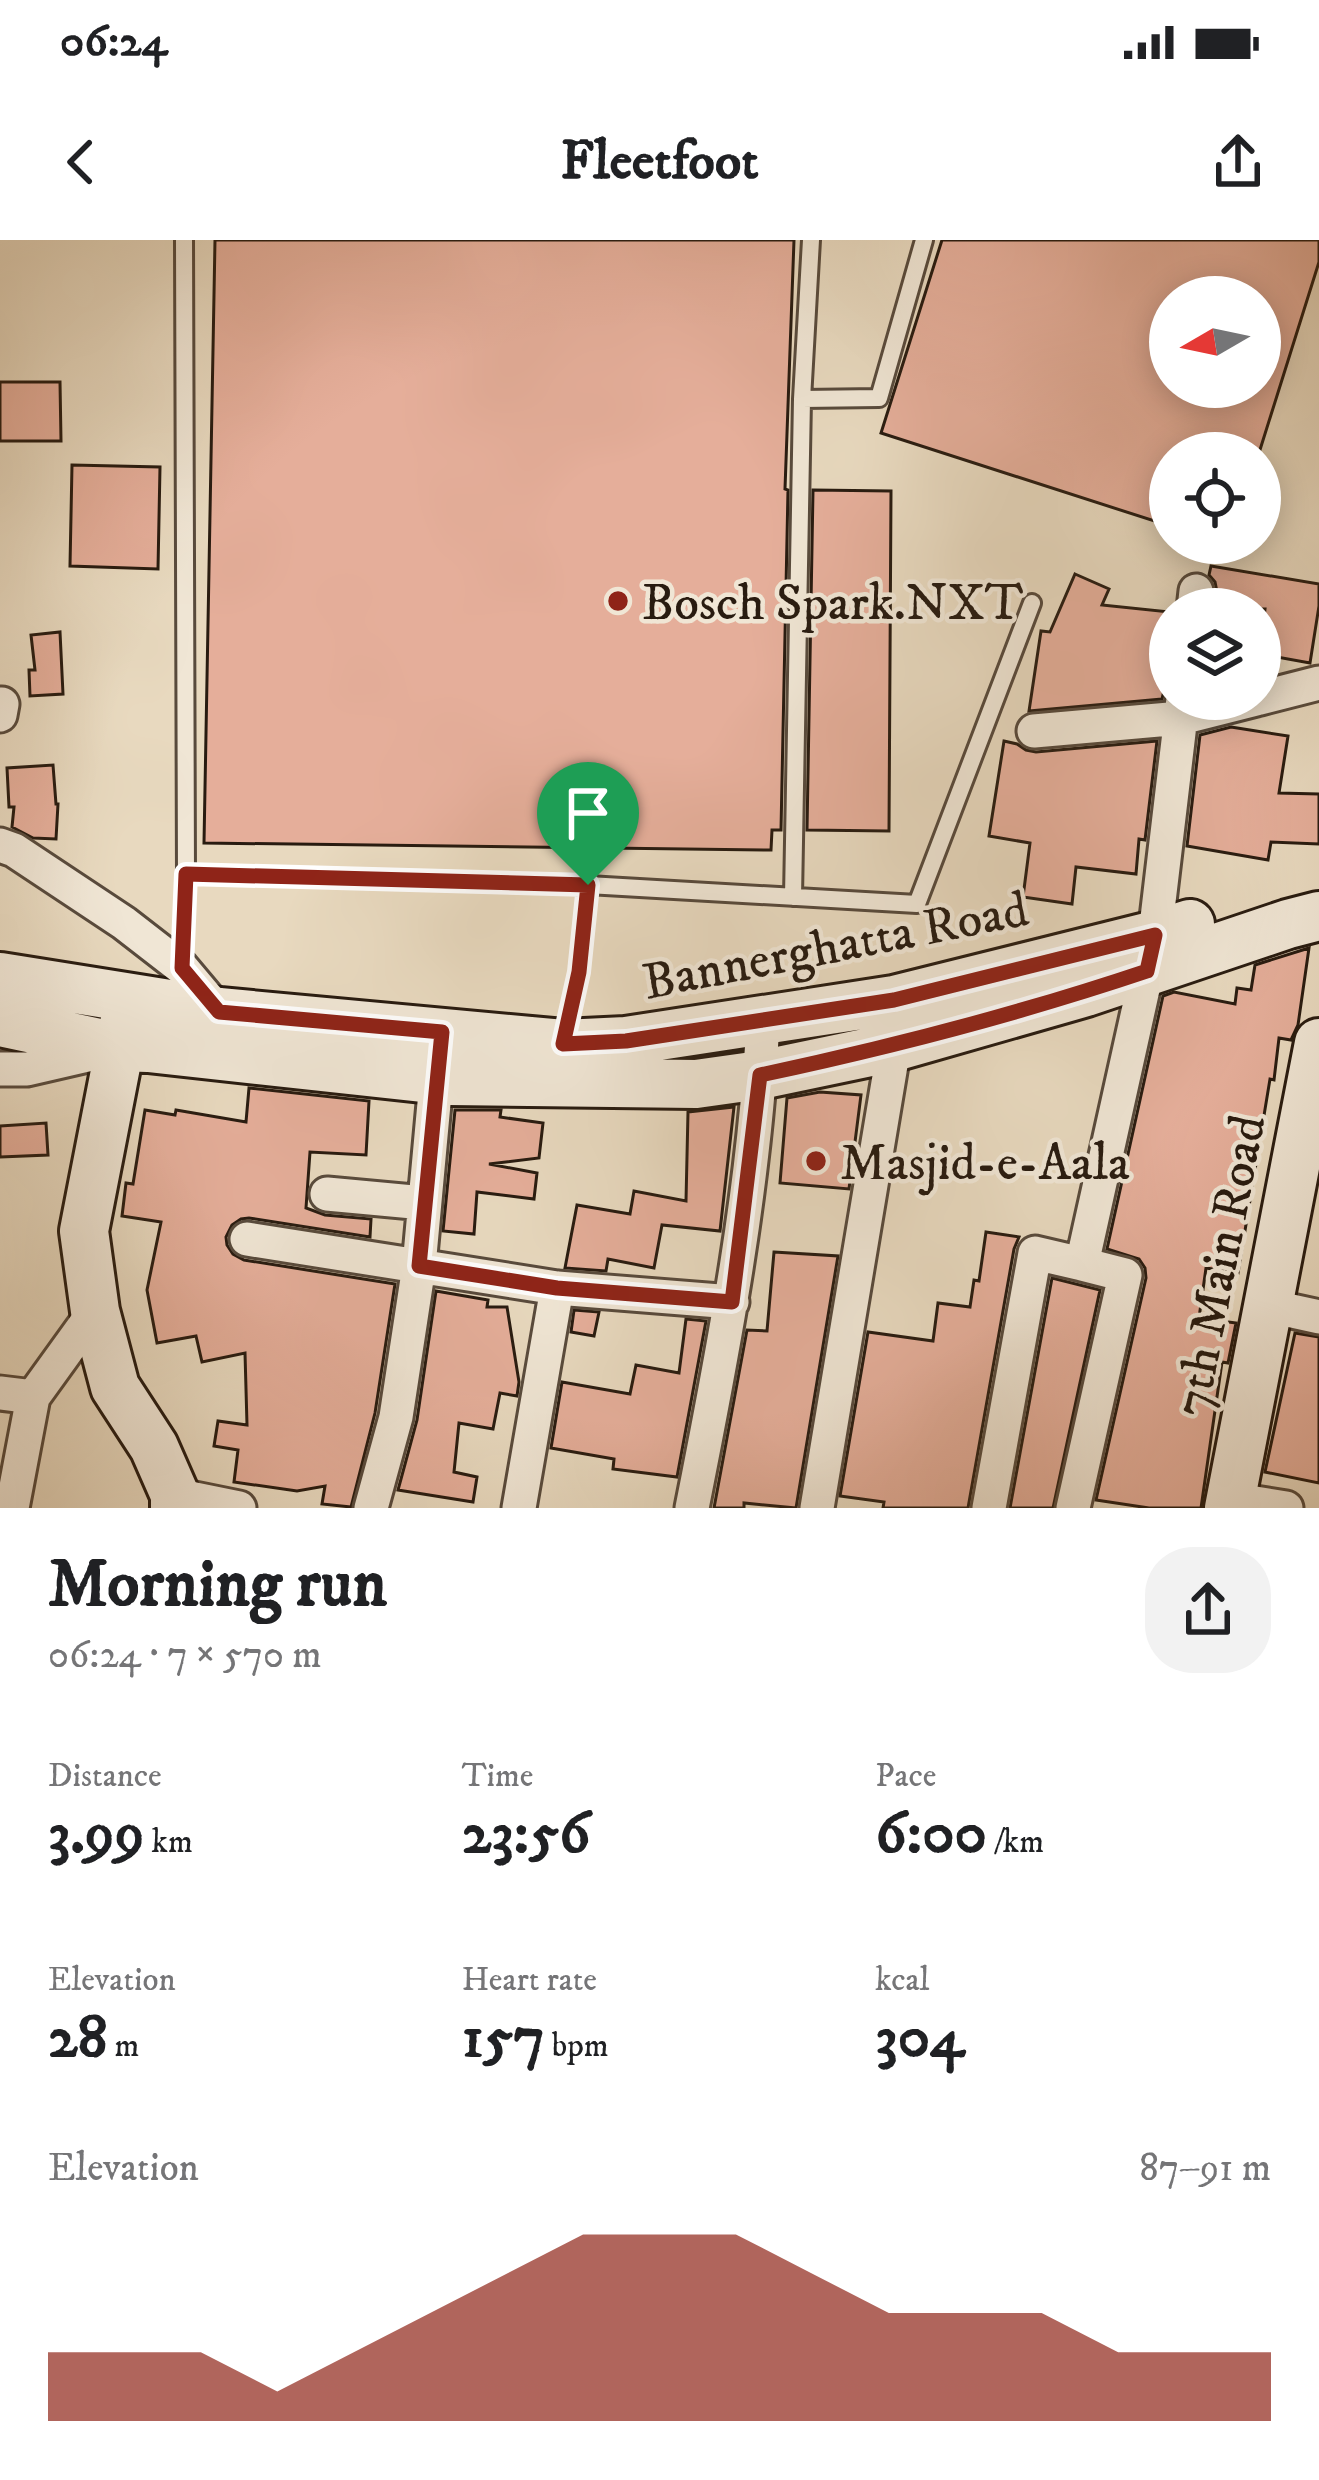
<!DOCTYPE html>
<html lang="en">
<head>
<meta charset="utf-8">
<style>
	body { margin:0; font-family:"IM FELL DW Pica",serif; background:#f2f2f2; color:#202124; height:100vh; display:flex; flex-direction:column; font-size:45px; white-space:nowrap }
	* { box-sizing:border-box; margin:0 }
	p { font-size:39px; color:#757577 }
	.icon { flex:none; width:66px; height:66px; fill:none; stroke:currentColor; stroke-width:2; stroke-linecap:round; stroke-linejoin:round }
	.map { position:relative; height:1268px; overflow:hidden }
	.details { display:flex; flex-direction:column; background:#fff; flex:1 }
	.details>* { flex:none }
	.needle { width:78px; rotate:261deg }
	.buttons { position:absolute; left:1149px; top:36px; display:grid; gap:24px }
	.buttons a { display:grid; place-items:center; width:132px; height:132px; border-radius:50%; background:#fff; box-shadow:0 6px 30px #0003; font-size:60px }
	.pin { position:absolute; display:grid; place-items:center; width:102px; height:102px; color:#fff; margin:-123px -51px; border-radius:50% 50% 50% 0; rotate:-45deg; box-shadow:0 0 12px #0007 }
	.pin .icon { rotate:45deg }
	.round { display:grid; place-items:center; flex:none; width:126px; height:126px; border-radius:48px; background:#f2f2f2 }
	.head { display:flex; align-items:center; justify-content:space-between; height:204px; padding:0 48px }
	h1 { font-size:66px; font-weight:800; line-height:90px }
	.stats { display:grid; grid-template-columns:repeat(3,1fr); gap:18px; height:204px; padding:12px 48px }
	.stats div { display:grid; align-content:center }
	.stats b { font-size:60px; font-weight:800 }
	.stats small { font-size:33px; font-weight:400 }
	.stats p { font-size:33px }
	.chart { height:336px; padding:24px 48px }
	.chart p { display:flex; justify-content:space-between }
	.chart svg { width:100%; height:216px; margin-top:12px; fill:#8f2418; opacity:.7 }
	.status { display:flex; justify-content:space-between; align-items:center; height:84px; padding:0 60px; background:#fff; direction:ltr }
	.status svg { height:33px; fill:currentColor }
	header { display:flex; justify-content:space-between; align-items:center; height:156px; padding:0 48px; background:#fff; font-size:54px; font-weight:800 }
	.map>svg:first-child { display:block }
	.building { fill:#e5ae9a; stroke:#281b10; stroke-width:3; fill-rule:evenodd }
	.lines { fill:none; stroke-linecap:round; stroke-linejoin:round }
	.lane-casing { stroke:#584a3c; stroke-width:22 }
	.street-casing { stroke:#584a3c; stroke-width:39 }
	.secondary-casing { stroke:#281b10; stroke-width:54 }
	.lane { stroke:#f0e6d5; stroke-width:16 }
	.street { stroke:#f0e6d5; stroke-width:33 }
	.secondary { stroke:#f0e6d5; stroke-width:48 }
	.route-casing { stroke:#fff; stroke-width:24 }
	.route { stroke:#8f2418; stroke-width:15 }
	.poi-dot { fill:#8f2418; stroke:#f0e6d5; stroke-width:4.5 }
	.labels { text-anchor:middle; stroke-width:9; stroke-linejoin:round; paint-order:stroke }
	.poi-label { font-size:51px; fill:#281b10; stroke:#f0e6d5; text-anchor:start }
	.street-label { font-size:51px; fill:#281b10; stroke:#f0e6d5 }
</style>
</head>
<body>
<div class="status"><b>06:24</b><svg viewBox="0 0 49 12"><path d="M0 12V9h3v3zM5 12V6h3v6zM10 12V3h3v9zM15 12V0h3v12zM26 1h20v11H26zM47 4h2v5h-2z"/></svg></div>
<header><svg class="icon" aria-label="back" viewBox="0 0 24 24"><path d="M15 5l-7 7 7 7"/></svg>Fleetfoot<svg class="icon" aria-label="share" viewBox="0 0 24 24"><path d="M12 15V3M7 8l5-5 5 5M5 13v7h14v-7"/></svg></header>
<div class="map">
<svg width="1319" height="1268" viewBox="0 0 1319 1268">
	<rect width="100%" height="100%" fill="#e8d9bf"/>
	<filter id="stains"><feTurbulence type="fractalNoise" baseFrequency=".00167" numOctaves="4"/><feColorMatrix values="0 0 0 0 .2 0 0 0 0 .09 0 0 0 0 .02 0 0 0 .5 -.17"/></filter>
	<radialGradient id="worn" r=".72"><stop offset=".6" stop-color="#630" stop-opacity="0"/><stop offset="1" stop-color="#630" stop-opacity=".3"/></radialGradient>
	<path class="building" d="M215 0H794L785 249 788 250 781 590H772L771 610 204 603Z
		M942 0H1319V22L1259 213H1170V286L881 193ZM1170 57H1260V147H1170Z
		M0 142H60L61 201H0Z
		M72 225 160 227 158 329 70 326Z
		M813 250 891 251 889 591 807 590Z
		M1211 326 1319 344V366L1310 423 1260 414 1265 369H1215L1217 352 1215 342 1209 335Z
		M1075 334 1109 349 1102 365 1170 372 1168 433 1162 459 1029 471 1041 391 1050 392Z
		M60 392 63 454 30 456 29 430H35L31 395Z
		M1231 487 1288 496 1279 553 1319 554V604L1271 602 1268 620 1187 606 1200 495Z
		M1004 501 1017 504 1026 510 1036 512 1157 501 1145 600 1139 599 1136 634 1076 627 1072 664 1023 657 1030 603 989 596Z
		M53 525 56 564H58L56 599 33 598 12 587 14 567H9L7 528Z
		M1309 708 1298 785 1291 800 1279 798 1274 840 1270 839 1238 1033 1206 1028 1199 1078 1236 1083 1228 1123 1222 1122 1201 1268H1149L1096 1260 1146 1038 1145 1028 1139 1019 1107 1009 1163 756 1174 752 1235 764 1237 748 1251 750 1255 725Z
		M249 848 369 861 366 915 310 912 306 968 325 975 371 979 370 997 249 978 241 979 232 985 226 997 227 1005 233 1014 244 1020 395 1044 375 1173 351 1267 322 1264 325 1246 297 1251 234 1242 238 1210 214 1206 218 1181 247 1185 245 1113 202 1122 196 1096 157 1103 147 1050 161 982 122 976 126 943 133 944 145 870 175 875 176 870 246 882Z
		M820 852 861 855 849 949 780 943 787 858Z
		M734 867 720 991 662 985 654 1028 608 1019 606 1031 565 1028 577 965 630 974 634 951 686 961 688 872Z
		M455 870H501L500 877 543 883 539 918 489 924 537 933 534 959 477 952 474 994 443 991Z
		M46 883 48 915 0 917V886Z
		M986 992 1019 997 1014 1009 968 1268H883L884 1262 840 1256 868 1092 933 1101 938 1063 970 1067 974 1040 979 1041Z
		M774 1012 838 1016 796 1268 744 1263V1268H714L747 1090 767 1091Z
		M1052 1038 1100 1050 1053 1268H1010Z
		M436 1051 488 1060 487 1067H507L519 1142 517 1156 500 1153 493 1189 459 1183 454 1232 477 1237 473 1262 398 1250 417 1180Z
		M574 1070 599 1072 594 1096 571 1092Z
		M686 1079 706 1081 677 1237 613 1229 614 1219 551 1208 562 1142 630 1154 636 1125 679 1133Z
		M1295 1093 1319 1097V1243L1265 1232Z"/>
	<g class="lines">
		<g class="lane-casing">
			<path id="lane" d="M802 159 879 158 924 0
				M186 634 588 645 917 664 1032 363
				M793 657 802 159 811 0
				M182 728 186 634 184 0
				M565 797 579 732 588 645"/>
		</g>
		<g class="street-casing">
			<path id="street" d="M1194 369 1196 351
				M1260 458 1319 443
				M0 475 2 464
				M1034 491 1181 478 1256 459
				M0 605 14 610 124 683 182 728 219 772
				M0 829H27L105 811
				M327 954 424 963
				M247 999 557 1048 732 1062
				M1269 1066 1319 1077
				M0 1153 33 1157
				M175 1255 239 1268
				M1230 1259 1286 1268
				M12 1268 33 1157 95 1071
				M371 1268 396 1177 419 1026 438 820
				M519 1268 557 1048
				M692 1268C724 1107 755 945 763 780
				M817 1268 894 807
				M989 1268 1035 1013 1082 1024 1155 695 1183 459
				M1073 1268 1125 1035 1082 1024"/>
		</g>
		<g class="secondary-casing">
			<path id="secondary" d="M0 737 219 772 563 804 626 801 894 760 1155 695 1190 684
				M125 780 84 991 95 1071 115 1147 154 1207 175 1255V1268
				M0 782 118 807 148 808 450 841 696 844 760 835 894 807 1086 752 1288 684 1319 676
				M1229 1268 1319 803"/>
		</g>
		<use href="#lane" class="lane"/>
		<use href="#street" class="street"/>
		<use href="#secondary" class="secondary"/>
	</g>
	<g class="lines">
		<g class="route-casing">
			<path id="route" d="M186 634 588 645 579 732 563 804 626 801 894 760 1155 695 1147 731C1019 774 892 807 760 835L732 1062 557 1048 419 1026 442 792 219 772 182 728Z"/>
		</g>
		<use href="#route" class="route"/>
	</g>
	<g class="poi-dot">
		<circle cx="618" cy="361" r="12"/>
		<circle cx="816" cy="921" r="12"/>
	</g>
	<g class="labels">
		<g class="poi-label">
			<text x="642" y="379">Bosch Spark.NXT</text>
			<text x="840" y="939">Masjid-e-Aala</text>
		</g>
		<g class="street-label">
			<text transform="translate(835 704) rotate(-11)" y="18">Bannerghatta Road</text>
			<text transform="translate(1218 1025) rotate(-79)" y="18">7th Main Road</text>
		</g>
	</g>
	<rect width="100%" height="100%" filter="url(#stains)"/>
	<rect width="100%" height="100%" fill="url(#worn)"/>
</svg>
<div class="buttons">
<a><svg class="needle" viewBox="-14 -14 28 28"><path d="M0-13l5 13h-10z" fill="#e53935"/><path d="M0 13l5-13h-10z" fill="#757577"/></svg></a>
<a><svg class="icon" aria-label="locate" viewBox="0 0 24 24"><circle cx="12" cy="12" r="6"/><path d="M12 2v4M12 18v4M2 12h4M18 12h4"/></svg></a>
<a><svg class="icon" aria-label="layers" viewBox="0 0 24 24"><path d="M12 4l9 5-9 5-9-5zM3 14l9 5 9-5"/></svg></a>
</div>
<div class="pin" style="left:588px;top:645px;background:#1e9e55"><svg class="icon" aria-label="arrive" viewBox="0 0 24 24"><path d="M6 21V4h12l-3 4 3 4H6"/></svg></div>
</div>
<section class="details">
<div class="head"><div><h1>Morning run</h1><p>06:24 · 7 × 570 m</p></div><a class="round"><svg class="icon" aria-label="share" viewBox="0 0 24 24"><path d="M12 15V3M7 8l5-5 5 5M5 13v7h14v-7"/></svg></a></div>
<div class="stats">
<div><p>Distance</p><b>3.99<small> km</small></b></div>
<div><p>Time</p><b>23:56</b></div>
<div><p>Pace</p><b>6:00<small> /km</small></b></div>
</div>
<div class="stats">
<div><p>Elevation</p><b>28<small> m</small></b></div>
<div><p>Heart rate</p><b>157<small> bpm</small></b></div>
<div><p>kcal</p><b>304</b></div>
</div>
<div class="chart"><p><span>Elevation</span>87–91 m</p>
<svg viewBox="0 0 160 44" preserveAspectRatio="none"><path d="M0 44V30L10 30L20 30L30 38L40 30L50 22L60 14L70 6L80 6L90 6L100 14L110 22L120 22L130 22L140 30L150 30L160 30V44z"/></svg>
</div>
</section>
</body>
</html>
